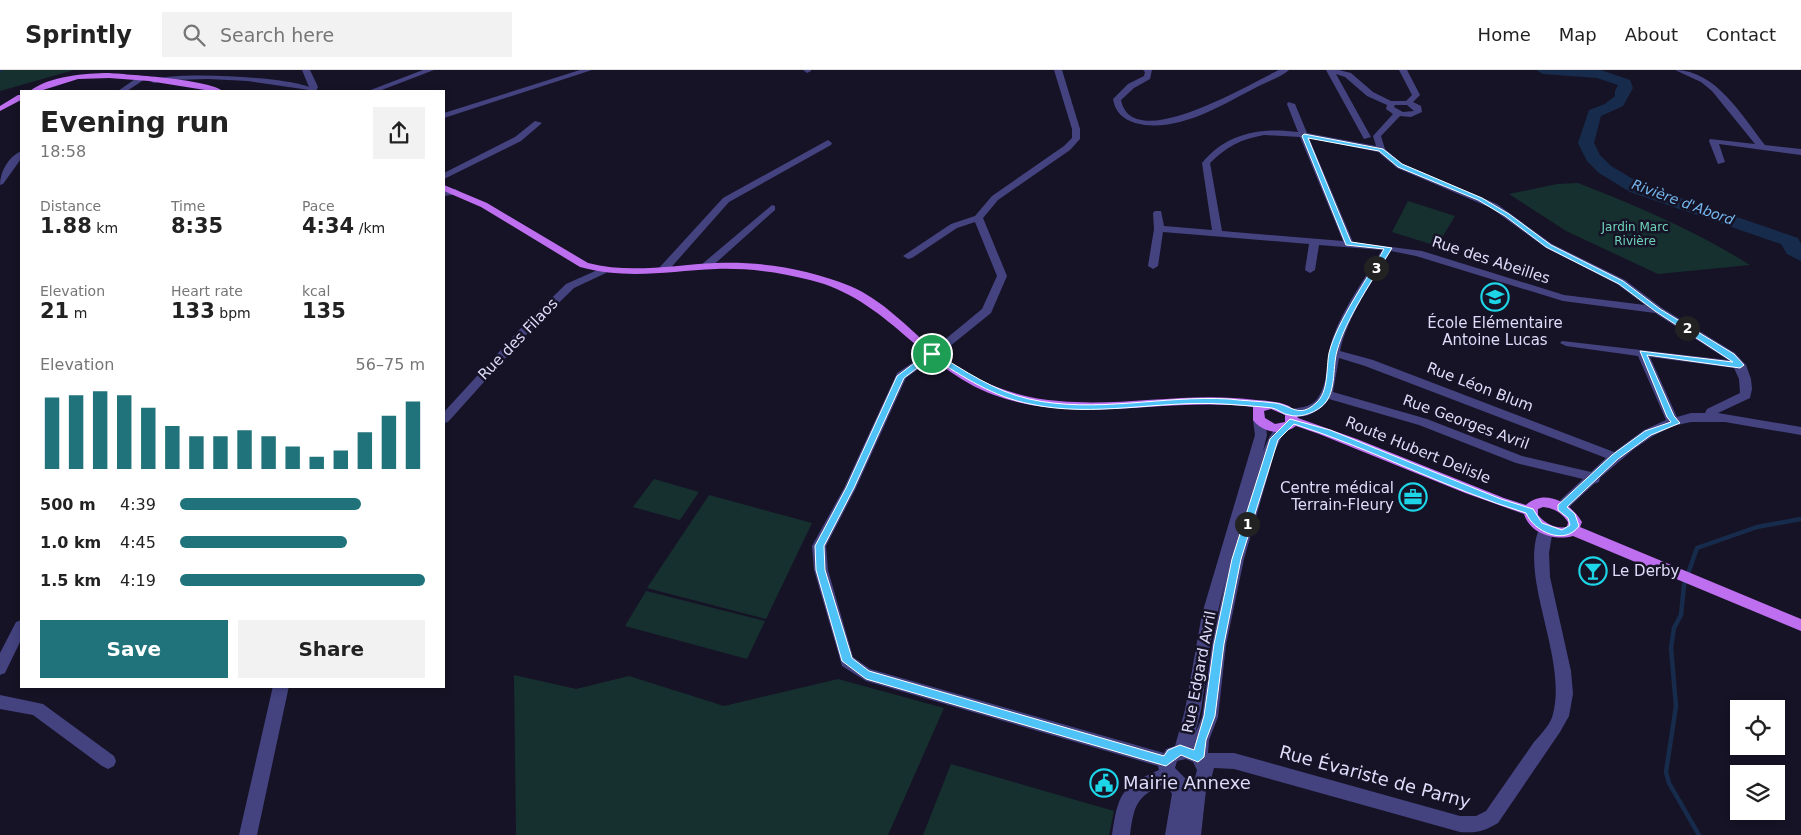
<!DOCTYPE html>
<html lang="en">
<head>
<meta charset="utf-8">
<style>
	body { margin:0; font-family:"DejaVu Sans",sans-serif; background:#f2f2f2; color:#222; height:100vh; display:flex; flex-direction:column; font-size:19px; white-space:nowrap }
	* { box-sizing:border-box; margin:0 }
	p { font-size:16px; color:#767676 }
	.icon { flex:none; width:28px; height:28px; fill:none; stroke:currentColor; stroke-width:2; stroke-linecap:round; stroke-linejoin:round }
	.map { position:relative; flex:1; overflow:hidden }
	.drawer { position:absolute; left:20px; top:20px; width:425px; height:598px; display:flex; flex-direction:column; background:#fff; border-radius:0px; box-shadow:0 2px 8px #0003 }
	.drawer>* { flex:none }
	.buttons { position:absolute; left:1730px; top:630px; display:grid; gap:10px }
	.buttons a { display:grid; place-items:center; width:55px; height:55px; border-radius:0px; background:#fff; box-shadow:0 2px 8px #0003; font-size:25px }
	.pin { position:absolute; display:grid; place-items:center; width:42px; height:42px; color:#fff; margin:-21px; border:2px solid #fff; border-radius:50%; box-shadow:0 1px 5px #0007 }
	.km { position:absolute; width:25px; height:25px; margin:-12px; border-radius:50%; background:#222; color:#fff; font-size:14px; line-height:25px; text-align:center }
	.round { display:grid; place-items:center; flex:none; width:52px; height:52px; border-radius:0px; background:#f2f2f2 }
	.headline { display:flex; align-items:center; justify-content:space-between; height:85px; padding:0 20px }
	h1 { font-size:28px; font-weight:700; line-height:38px }
	.figures { display:grid; grid-template-columns:repeat(3,1fr); gap:8px; height:85px; padding:5px 20px }
	.figures div { display:grid; align-content:center }
	.figures b { font-size:21px; font-weight:700 }
	.figures small { font-size:14px; font-weight:400 }
	.figures p { font-size:14px }
	.chart { height:140px; padding:10px 20px }
	.chart p { display:flex; justify-content:space-between }
	.chart svg { width:100%; height:90px; margin-top:5px; stroke:#20737a; stroke-width:6 }
	.button { display:flex; gap:10px; margin-top:auto; padding:10px 20px }
	.button a { flex:1; height:58px; border-radius:0px; background:#20737a; color:#fff; font-size:20px; font-weight:700; line-height:58px; text-align:center }
	.button a+a { background:#f2f2f2; color:#222 }
	ul { padding:0 20px; list-style:none; font-size:16px }
	li { display:grid; grid-template-columns:80px 60px 1fr; align-items:center; height:38px }
	li i { height:12px; border-radius:6px; background:#20737a }
	header { display:flex; align-items:center; gap:30px; box-sizing:border-box; height:70px; padding:0 25px; background:#fff; border-bottom:1px solid #e0e0e0 }
	header strong { font-size:24px }
	nav { display:flex; gap:28px; margin-inline-start:auto; font-size:18px }
	.search { width:350px; height:45px; background:#f2f2f2; display:flex; align-items:center; gap:12px; box-sizing:border-box; padding:0 18px; border-radius:0px; color:#767676; font-size:19px }
	.map>svg:first-child { display:block }
	.green { fill:#16302f }
	.lines { fill:none; stroke-linecap:round; stroke-linejoin:round }
	.stream-far1 { stroke:#172c4c; stroke-width:2.5 }
	.stream { stroke:#172c4c; stroke-width:4.5 }
	.river { fill:#172c4c; fill-rule:evenodd }
	.minor { fill:#444380; fill-rule:evenodd }
	.major { fill:#be6fef; fill-rule:evenodd }
	.route { fill:#4fc3f7; stroke:#fff; fill-rule:evenodd }
	.labels { text-anchor:middle; stroke-width:5; stroke-linejoin:round; paint-order:stroke }
	.far-park-label { font-size:12px; fill:#6fd4b9; stroke:#161326 }
	.far-water-label { font-size:14px; font-style:italic; fill:#75b9f0; stroke:#161326 }
	.street-label { font-size:15px; fill:#dfdcfb; stroke:#161326 }
	.poi-label { font-size:15px; fill:#dfdcfb; stroke:#161326 }
	.near-street-label { font-size:18px; fill:#dfdcfb; stroke:#161326 }
	.near-poi-label { font-size:18px; fill:#dfdcfb; stroke:#161326; text-anchor:start }
</style>
</head>
<body>
<header>
<strong>Sprintly</strong>
<div class="search"><svg class="icon" aria-label="search" viewBox="0 0 24 24"><circle cx="10" cy="10" r="6"/><path d="M15 15l6 6"/></svg>Search here</div>
<nav><a>Home</a><a>Map</a><a>About</a><a>Contact</a></nav>
</header>
<div class="map">
<svg width="1801" height="765" viewBox="0 0 1801 765">
	<rect width="100%" height="100%" fill="#161326"/>
	<path class="green" d="M0 0H74L0 21Z
		M1578 113C1637 136 1696 161 1750 195L1658 204 1566 161 1509 124 1557 114Z
		M1408 131 1455 146 1437 176 1392 162Z
		M654 409 699 422 680 450 633 437Z
		M709 425 812 453 766 549 647 518Z
		M646 521 765 551 747 589 625 556Z
		M514 605 576 619 629 606 724 636 838 609 944 638 888 765H516Z
		M951 694 1114 741 1109 765H923Z"/>
	<g class="lines">
		<path class="stream-far1" d="M0 1 2 0"/>
		<path class="stream" d="M1699 765 1669 713 1666 702 1676 636 1671 578 1674 558 1681 545 1684 515 1697 478 1757 457 1801 449"/>
		<path class="river" d="M1536 0H1601L1630 10 1633 18 1623 36 1601 46 1594 73 1600 85 1611 96 1643 115 1798 168 1801 174V191L1787 184 1781 174 1630 122 1599 103 1587 91 1578 73 1589 40 1605 34 1615 26V21L1618 15 1597 8 1543 4Z"/>
		<path class="minor" d="M302 0H310L318 17 316 21 248 11 208 9 170 10 154 13 150 11C170 0 286 7 309 17Z
			M423 0H434L379 21H368Z
			M580 0H592L444 48V43Z
			M803 0H811V1L807 3Z
			M1054 0H1062L1080 59V69L1070 80 998 130 983 148 1007 206 991 243 944 281 906 308 856 418 826 476 828 500 853 587 870 599 1164 683 1166 679 1175 676 1185 640 1202 544 1255 365 1253 350 1259 346 1265 350 1267 365 1263 381C1268 370 1272 357 1284 354L1290 358 1282 366 1275 381 1244 489 1226 575 1218 647 1209 670 1208 683H1234L1460 746H1476L1486 741C1502 718 1518 695 1534 672 1541 664 1551 654 1553 644 1568 586 1516 503 1541 455H1551L1553 459 1549 483 1550 507 1571 601 1573 624 1569 646 1560 662 1498 753C1482 762 1478 763 1460 762L1234 699 1214 698 1210 713 1206 720 1201 765H1183L1188 725 1183 765H1165L1172 724 1166 713C1137 726 1134 734 1130 765H1112C1118 725 1121 716 1159 700L1158 696 866 611 842 596 814 500 812 476 844 418 897 303 936 277 982 239 997 206 975 152 957 158 912 188 908 189 903 186 951 154 975 146 992 126 1064 76 1072 68V59ZM1225 512 1212 575 1202 647 1195 664 1201 640 1211 570ZM1186 689 1193 692 1197 700 1195 708H1185L1175 698 1177 691Z
			M1143 0H1152L1150 9 1134 18 1121 30C1132 86 1252 12 1279 0H1289C1280 8 1265 12 1255 18 1220 36 1176 64 1135 53 1123 49 1115 42 1113 29L1128 14 1144 6 1145 2Z
			M1326 0H1339L1351 3 1373 22 1391 31H1406L1412 25 1399 0H1407L1420 25 1413 32 1421 36 1422 42 1411 47 1400 46 1381 66 1385 79 1403 94 1497 134 1552 174 1625 210 1662 238 1735 283 1746 295 1751 309 1752 319 1750 328 1718 343 1801 357V365L1725 352H1691L1673 356 1653 366 1634 379 1600 408 1599 412 1594 414 1566 440H1556L1554 437 1556 434 1583 409 1516 393 1419 355 1329 329C1320 343 1302 350 1286 346L1284 343 1286 340C1297 337 1309 339 1317 329 1330 312 1326 286 1333 267 1344 236 1365 209 1382 180L1319 175 1315 200 1310 203 1305 200 1309 174 1163 162 1158 196 1153 199 1148 196 1154 159 1153 143 1155 141H1161L1164 156 1212 160 1202 93C1226 63 1262 57 1298 62L1287 34 1288 32 1295 34 1307 63 1376 76 1373 66 1393 44 1386 39 1387 35 1367 26 1345 7 1336 4 1371 67 1364 69ZM1395 35H1407L1414 41 1403 42 1394 37ZM1264 65 1300 67 1343 171 1222 161 1210 93C1228 76 1239 70 1264 65ZM1309 68 1378 82 1397 98 1491 138 1546 178 1617 214 1645 235 1564 225 1422 181 1353 172ZM1391 181 1416 186 1563 231 1655 243 1728 290 1562 271 1560 273 1566 276 1638 286 1666 350 1644 360 1614 382 1373 290 1340 281C1348 245 1372 213 1391 181ZM1650 287 1734 298 1739 309 1740 323 1707 339 1705 343H1691L1677 347ZM1339 288 1365 296 1606 388 1591 402 1522 386 1427 349 1333 322Z
			M1675 0C1716 0 1742 46 1765 75L1801 79V85L1719 74 1725 92 1718 94 1709 71 1710 69 1755 74 1712 21 1701 12Z
			M138 7 145 9 127 21H118Z
			M535 51 542 53 521 71 444 109V103L515 67Z
			M828 70 832 73 831 75 729 132 667 202H659V198L723 128Z
			M21 81V89L3 114 0 115C0 102 8 87 21 81Z
			M455 119 460 122 458 124 444 126V120Z
			M772 135 775 136V140L709 199H701V195Z
			M602 198 606 199V203L574 218 528 263 448 352 444 353V342L520 259 566 214Z
			M21 550V570L5 603 0 605V583L16 552Z
			M273 616H289L257 765H239Z
			M0 625 43 634 114 686 116 691 114 696 108 699 102 696 33 645 0 639Z"/>
		<path class="major" d="M109 3C133 5 206 9 223 21H211L149 11 109 8 78 9 40 21H30C49 6 86 3 109 3Z
			M18 25H21V30L0 41V36Z
			M444 115 487 133 588 193C630 204 673 195 716 193 760 191 809 199 850 216 883 230 907 257 934 280 969 309 1013 328 1059 331 1125 337 1190 321 1256 330 1267 331 1279 331 1289 336 1294 339 1296 343 1298 348L1357 369 1504 428 1526 435C1545 418 1571 433 1582 452L1580 457 1801 549V561L1573 466C1555 471 1530 464 1524 444L1465 423 1319 364 1296 356C1283 366 1263 363 1253 350V337C1166 326 1078 356 994 325 920 297 888 229 810 210 779 202 747 198 716 199 668 201 628 210 580 197L481 137 444 121ZM1271 339 1285 345V352L1275 354 1265 348 1264 341ZM1543 437C1554 438 1562 443 1568 452L1567 457C1555 459 1546 454 1538 445V439Z"/>
	</g>
	<path class="route" d="M1304 64 1383 79 1402 94 1482 128 1509 144 1551 175 1623 211 1660 239 1734 284 1744 295 1740 298 1647 285 1674 346 1680 353 1651 365 1618 389 1567 437 1575 444 1579 456C1565 476 1534 462 1526 443 1447 419 1373 379 1294 354L1278 370 1241 489 1224 574 1215 646 1206 670 1204 687 1198 692 1181 685 1166 696 866 609 842 591 816 500 815 476 846 418 897 306 929 282H934C965 301 994 321 1029 329 1095 344 1163 325 1229 329 1244 331 1260 331 1275 333 1291 335 1299 349 1316 333 1329 322 1326 298 1329 283 1337 251 1368 208 1384 179L1346 175 1302 66ZM1308 68 1379 81 1398 97 1478 130 1505 146 1546 177 1619 214 1655 241 1733 292 1640 281 1667 347 1671 352 1645 361 1612 385 1558 435V440L1568 448 1570 455 1562 460 1542 453 1533 439 1501 429 1330 360 1290 349 1270 369 1232 489 1214 574 1204 646 1194 680 1180 675 1168 680 1164 686 869 601 852 588 825 500 824 476 854 418 904 308 932 287C963 307 994 327 1030 334 1094 348 1159 330 1223 334 1239 335 1255 336 1272 338 1278 339 1282 344 1289 345 1299 348 1312 344 1321 337 1337 325 1332 299 1337 281 1346 248 1374 208 1392 178L1351 172Z"/>
	<defs>
		<g id="school-ring" transform="scale(1.4375)"><circle r="9.5" fill="#161326" stroke="#1dd5e6" stroke-width="1.5"/><path d="M0-5L7-2L0 1L-7-2ZM-4 1L0 2.5L4 1V4Q0 6-4 4Z" fill="#1dd5e6"/></g>
		<g id="office-ring" transform="scale(1.4375)"><circle r="9.5" fill="#161326" stroke="#1dd5e6" stroke-width="1.5"/><path d="M-6-3h4V-5.5h4V-3h4V5H-6ZM-1-4.5V-3h2v-1.5ZM-6 0V1H6V0Z" fill="#1dd5e6"/></g>
		<g id="bar-ring" transform="scale(1.4375)"><circle r="9.5" fill="#161326" stroke="#1dd5e6" stroke-width="1.5"/><path d="M-6-5H6L.8 .8V4.5H3.5V6h-7V4.5H-.8V.8Z" fill="#1dd5e6"/></g>
		<g id="civic-ring" transform="scale(1.4375)"><circle r="9.5" fill="#161326" stroke="#1dd5e6" stroke-width="1.5"/><path d="M-.6-6.5H3V-4.5H.6V-3L4-1V1h2V6H-6V1h2V-1L-.6-3ZM-1.2 2.5V6h2.4V2.5Z" fill="#1dd5e6"/></g>
	</defs>
	<g fill-rule="evenodd">
		<use href="#school-ring" x="1495" y="227"/>
		<use href="#office-ring" x="1413" y="427"/>
		<use href="#bar-ring" x="1593" y="501"/>
		<use href="#civic-ring" x="1104" y="713"/>
	</g>
	<g class="labels">
		<g class="far-park-label">
			<text x="1635" y="161">Jardin Marc<tspan x="1635" dy="14">Rivière</tspan></text>
		</g>
		<g class="far-water-label">
			<text transform="translate(1683 132) rotate(20)" y="5">Rivière d'Abord</text>
		</g>
		<g class="street-label">
			<text transform="translate(1491 190) rotate(18)" y="5">Rue des Abeilles</text>
			<text transform="translate(518 269) rotate(-46)" y="5">Rue des Filaos</text>
			<text transform="translate(1480 317) rotate(21)" y="5">Rue Léon Blum</text>
			<text transform="translate(1466 352) rotate(20)" y="5">Rue Georges Avril</text>
			<text transform="translate(1418 380) rotate(22)" y="5">Route Hubert Delisle</text>
			<text transform="translate(1199 602) rotate(-79)" y="5">Rue Edgard Avril</text>
		</g>
		<g class="poi-label">
			<text x="1495" y="258">École Elémentaire<tspan x="1495" dy="17">Antoine Lucas</tspan></text>
			<text x="1394" y="423" text-anchor="end">Centre médical<tspan x="1394" dy="17">Terrain-Fleury</tspan></text>
			<text x="1612" y="506" text-anchor="start">Le Derby</text>
		</g>
		<g class="near-street-label">
			<text transform="translate(1375 707) rotate(15)" y="6">Rue Évariste de Parny</text>
		</g>
		<g class="near-poi-label">
			<text x="1123" y="719">Mairie Annexe</text>
		</g>
	</g>
</svg>
<div class="buttons">
<a><svg class="icon" aria-label="locate" viewBox="0 0 24 24"><circle cx="12" cy="12" r="6"/><path d="M12 2v4M12 18v4M2 12h4M18 12h4"/></svg></a>
<a><svg class="icon" aria-label="layers" viewBox="0 0 24 24"><path d="M12 4l9 5-9 5-9-5zM3 14l9 5 9-5"/></svg></a>
</div>
<div class="pin" style="left:932px;top:284px;background:#1e9e55"><svg class="icon" aria-label="arrive" viewBox="0 0 24 24"><path d="M6 21V4h12l-3 4 3 4H6"/></svg></div>
<b class="km" style="left:1247px;top:454px">1</b>
<b class="km" style="left:1687px;top:258px">2</b>
<b class="km" style="left:1376px;top:198px">3</b>
<section class="drawer">
<div class="headline"><div><h1>Evening run</h1><p>18:58</p></div><a class="round"><svg class="icon" aria-label="share" viewBox="0 0 24 24"><path d="M12 15V3M7 8l5-5 5 5M5 13v7h14v-7"/></svg></a></div>
<div class="figures">
<div><p>Distance</p><b>1.88<small> km</small></b></div>
<div><p>Time</p><b>8:35</b></div>
<div><p>Pace</p><b>4:34<small> /km</small></b></div>
</div>
<div class="figures">
<div><p>Elevation</p><b>21<small> m</small></b></div>
<div><p>Heart rate</p><b>133<small> bpm</small></b></div>
<div><p>kcal</p><b>135</b></div>
</div>
<div class="chart"><p><span>Elevation</span>56–75 m</p>
<svg viewBox="0 0 160 44" preserveAspectRatio="none"><path d="M5 44V9M15 44V8M25 44V6M35 44V8M45 44V14M55 44V23M65 44V28M75 44V28M85 44V25M95 44V28M105 44V33M115 44V38M125 44V35M135 44V26M145 44V18M155 44V11"/></svg>
</div>
<ul>
<li><b>500 m</b>4:39<i style="width:74%"></i></li>
<li><b>1.0 km</b>4:45<i style="width:68%"></i></li>
<li><b>1.5 km</b>4:19<i style="width:100%"></i></li>
</ul>
<div class="button"><a>Save</a><a>Share</a></div>
</section>
</div>
</body>
</html>
